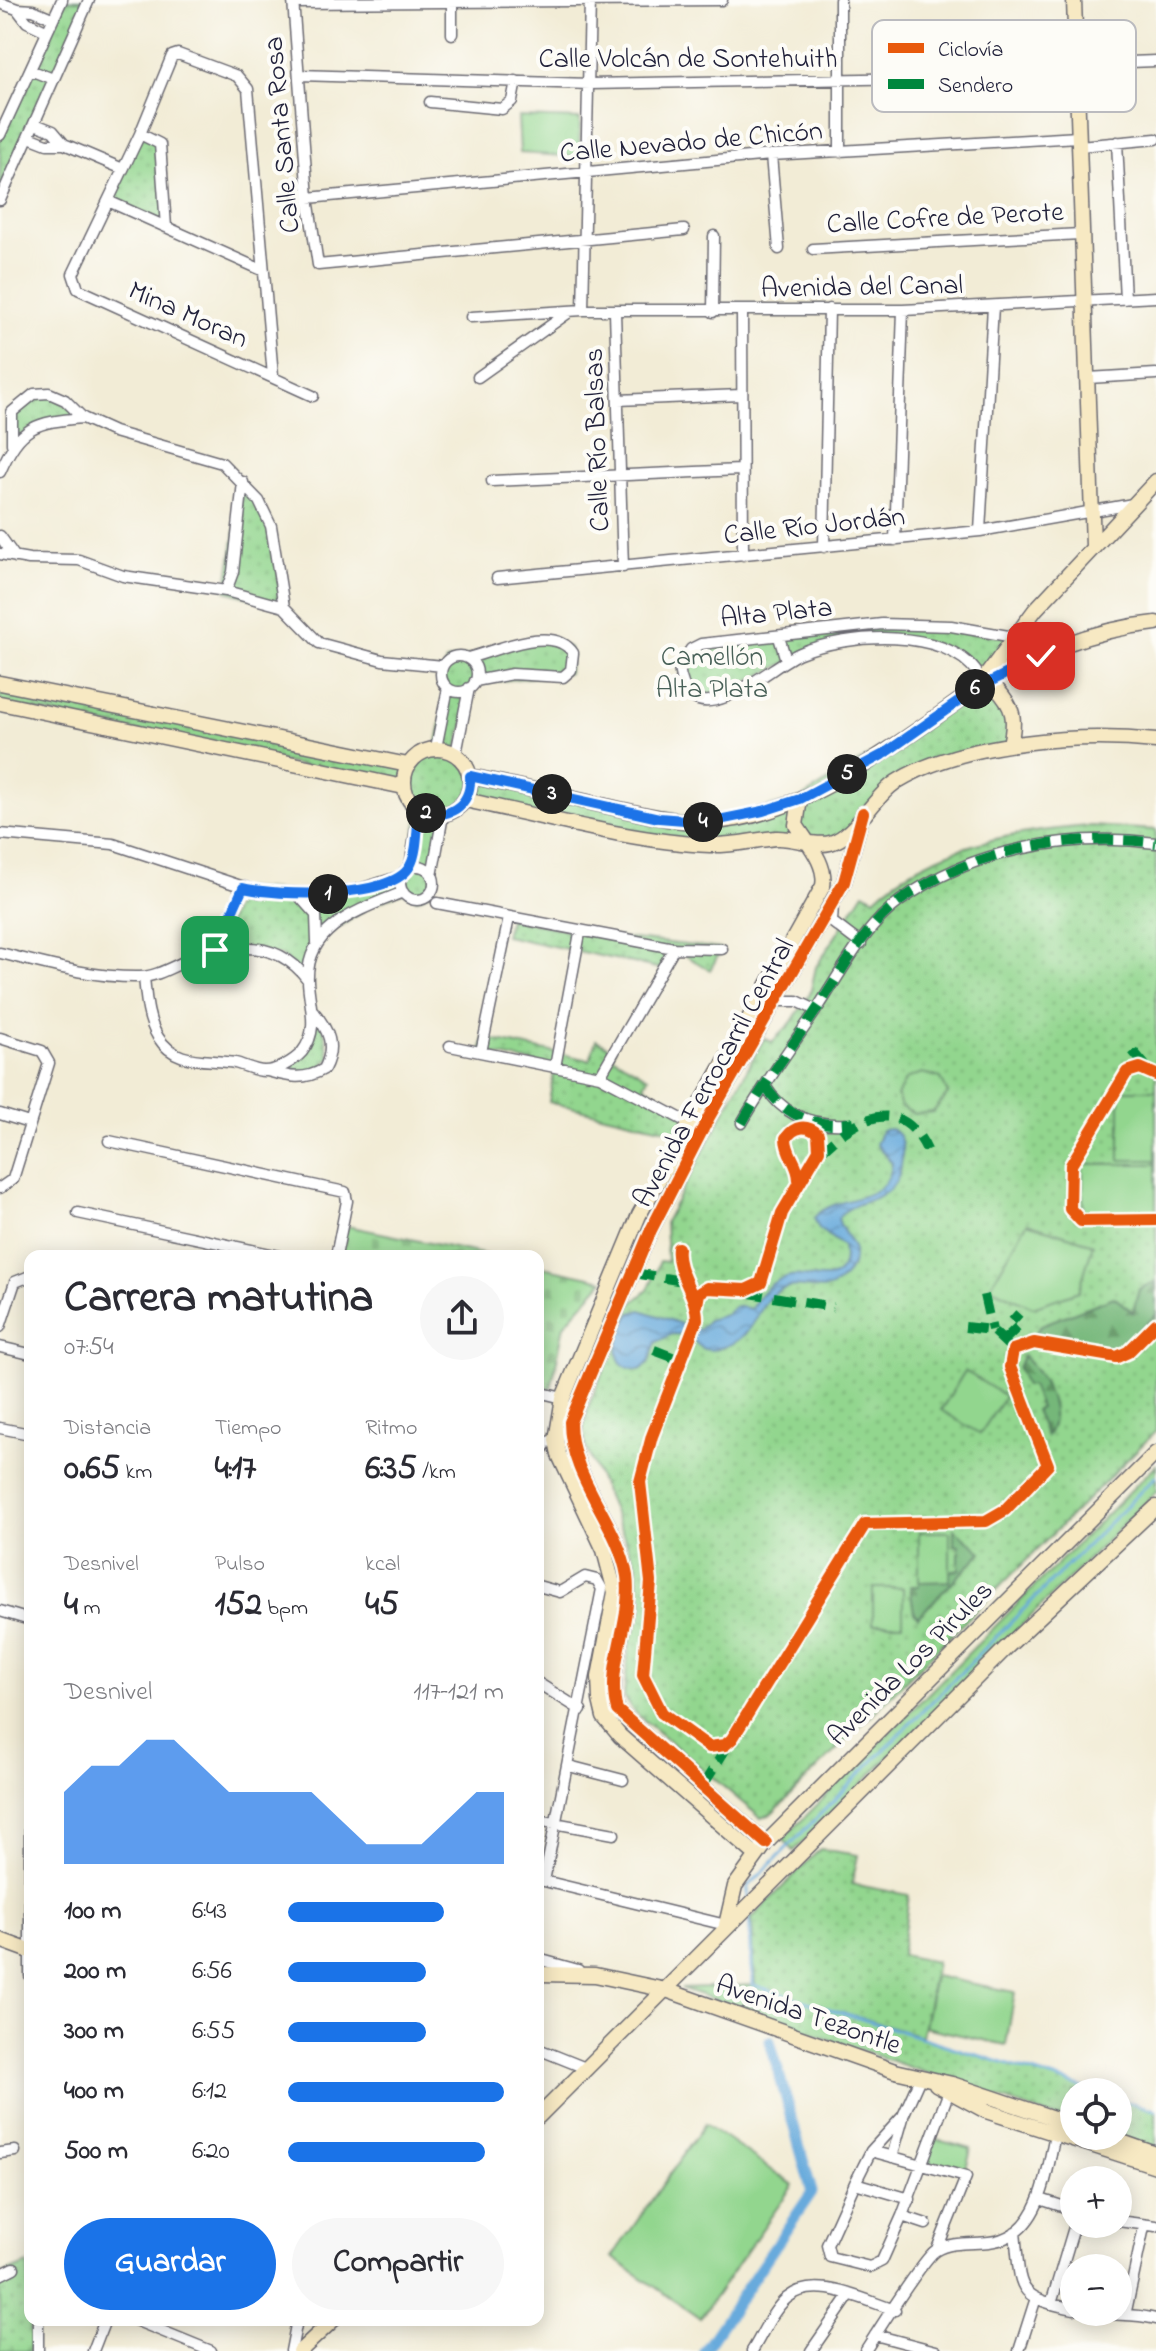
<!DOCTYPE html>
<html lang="es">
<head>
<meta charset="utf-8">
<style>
	body { margin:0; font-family:"Indie Flower",sans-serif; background:#f7f7f7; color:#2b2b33; height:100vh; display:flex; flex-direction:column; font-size:30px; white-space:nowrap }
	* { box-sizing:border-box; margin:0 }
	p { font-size:26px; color:#7c7c81 }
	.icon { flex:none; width:44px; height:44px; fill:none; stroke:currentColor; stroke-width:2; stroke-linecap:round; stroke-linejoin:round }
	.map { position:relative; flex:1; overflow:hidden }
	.panel { position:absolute; left:24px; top:1250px; width:520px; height:1076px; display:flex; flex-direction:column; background:#fff; border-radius:16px; box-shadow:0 4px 20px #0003 }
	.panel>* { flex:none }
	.tools { position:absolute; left:1060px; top:2078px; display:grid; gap:16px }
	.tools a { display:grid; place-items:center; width:72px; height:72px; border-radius:50%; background:#fff; box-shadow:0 4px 20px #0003; font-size:40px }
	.pin { position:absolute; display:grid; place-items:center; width:68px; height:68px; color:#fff; margin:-34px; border-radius:16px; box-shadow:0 4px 12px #0006 }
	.km { position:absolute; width:40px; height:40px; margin:-20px; border-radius:50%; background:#222; color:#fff; font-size:22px; line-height:40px; text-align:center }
	.round { display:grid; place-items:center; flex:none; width:84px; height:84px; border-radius:42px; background:#f7f7f7 }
	.summary { display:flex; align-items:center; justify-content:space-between; height:136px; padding:0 40px }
	h1 { font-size:44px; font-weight:700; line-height:60px }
	.metrics { display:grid; grid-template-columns:repeat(3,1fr); gap:12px; height:136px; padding:8px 40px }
	.metrics div { display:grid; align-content:center }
	.metrics b { font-size:34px; font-weight:700 }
	.metrics small { font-size:22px; font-weight:400 }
	.metrics p { font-size:22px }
	.chart { height:224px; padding:16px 40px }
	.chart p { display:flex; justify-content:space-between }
	.chart svg { width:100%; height:144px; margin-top:8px; fill:#1a73e8; opacity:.7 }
	.primary-button { display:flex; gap:16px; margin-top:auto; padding:16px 40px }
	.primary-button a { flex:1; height:92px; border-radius:48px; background:#1a73e8; color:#fff; font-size:32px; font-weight:700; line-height:92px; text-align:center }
	.primary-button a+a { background:#f7f7f7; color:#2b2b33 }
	ul { padding:0 40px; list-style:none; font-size:26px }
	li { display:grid; grid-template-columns:128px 96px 1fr; align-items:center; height:60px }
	li i { height:20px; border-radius:10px; background:#1a73e8 }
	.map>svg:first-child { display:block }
	.green { fill:url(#green-dots); stroke:#5a7c64; stroke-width:2 }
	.forest { fill:url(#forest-firs); stroke:#4c6c5a; stroke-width:2 }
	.cemetery { fill:url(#cemetery-stones); stroke:#5a7c64; stroke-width:2 }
	.pitch { fill:#92d68e; stroke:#5a7c64; stroke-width:2 }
	.water { fill:url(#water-waves); stroke:#44668c; stroke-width:2 }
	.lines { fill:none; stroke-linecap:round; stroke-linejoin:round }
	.stream { stroke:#67aadc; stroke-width:3 }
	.canal { stroke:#67aadc; stroke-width:11 }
	.street-casing { stroke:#6b6971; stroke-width:13 }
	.secondary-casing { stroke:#6b6971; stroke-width:17 }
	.street { stroke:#fff; stroke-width:10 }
	.secondary { stroke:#f7e9c3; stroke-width:14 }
	.quiet { stroke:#00873e; stroke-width:10; stroke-dasharray:20 10; stroke-linecap:butt }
	.cycleway-casing { stroke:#fdfcf7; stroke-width:17 }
	.cycleway { stroke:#e8590c; stroke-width:12 }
	.route-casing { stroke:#fff; stroke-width:16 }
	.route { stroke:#1a73e8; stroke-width:10 }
	.labels { text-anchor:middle; stroke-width:8; stroke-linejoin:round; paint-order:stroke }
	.street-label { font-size:28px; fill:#22223b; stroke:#fdfcf7 }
	.park-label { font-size:28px; fill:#496158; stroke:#fdfcf7 }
	.key { fill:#fdfcf7; stroke:#bbbbbf; stroke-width:2 }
	.key-label { font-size:22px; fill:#22223b }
</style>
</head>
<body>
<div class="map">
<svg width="1156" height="2351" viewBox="0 0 1156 2351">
	<defs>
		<pattern id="green-dots" width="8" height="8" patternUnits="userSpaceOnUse" patternTransform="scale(2)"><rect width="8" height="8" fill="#92d68e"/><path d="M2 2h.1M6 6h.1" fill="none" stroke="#7eb77b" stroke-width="1.8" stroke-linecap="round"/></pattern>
		<pattern id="forest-firs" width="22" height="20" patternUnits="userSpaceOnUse" patternTransform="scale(2)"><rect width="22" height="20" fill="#75b779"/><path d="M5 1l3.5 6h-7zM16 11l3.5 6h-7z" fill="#609464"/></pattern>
		<pattern id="cemetery-stones" width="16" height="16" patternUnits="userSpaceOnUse" patternTransform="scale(2)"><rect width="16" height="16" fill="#92d68e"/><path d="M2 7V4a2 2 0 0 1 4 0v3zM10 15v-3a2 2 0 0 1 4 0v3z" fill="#7eb77b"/></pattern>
		<pattern id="water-waves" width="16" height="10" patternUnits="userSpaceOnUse" patternTransform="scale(2)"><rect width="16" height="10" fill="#67aadc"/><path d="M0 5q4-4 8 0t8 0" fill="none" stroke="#548ab4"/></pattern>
	</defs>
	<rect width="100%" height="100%" fill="#fdfcf7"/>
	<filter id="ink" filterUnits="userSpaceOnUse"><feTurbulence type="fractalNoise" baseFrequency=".0125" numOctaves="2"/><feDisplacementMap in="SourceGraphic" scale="16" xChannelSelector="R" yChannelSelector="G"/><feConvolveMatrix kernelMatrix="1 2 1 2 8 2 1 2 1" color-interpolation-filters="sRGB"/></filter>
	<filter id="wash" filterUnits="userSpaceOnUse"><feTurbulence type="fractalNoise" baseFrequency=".006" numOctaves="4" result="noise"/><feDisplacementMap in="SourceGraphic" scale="32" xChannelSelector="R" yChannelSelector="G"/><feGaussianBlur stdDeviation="1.8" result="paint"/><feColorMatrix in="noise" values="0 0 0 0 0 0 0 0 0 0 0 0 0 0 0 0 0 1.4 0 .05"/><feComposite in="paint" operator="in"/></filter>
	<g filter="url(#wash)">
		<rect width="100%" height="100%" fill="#f2ecd6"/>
		<path class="green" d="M62 0H89L0 200V135Z
			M140 134 160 144 166 227 108 201Z
			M49 393 83 418 43 422 18 437 11 426 23 401Z
			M243 482 271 526 284 607 226 591Z
			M1025 623 1036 649 980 687 1008 700 1010 744 915 772 833 843 712 845 465 801 443 815 431 892 417 899 403 892 374 904 317 942 308 980 281 955 215 950 243 888 327 894 404 872 410 867 419 811 407 798 404 787 0 703V683L408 765 416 756 436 748 448 688 441 677 446 661 545 638 570 648 569 673 474 684 456 754 469 770 709 822 800 799 978 688 971 664 905 638 816 648 711 700 690 694 679 667 691 649 882 624 1014 637Z
			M1091 826 1156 830V1431L772 1814 761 1818 633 1711 624 1696 637 1567 585 1445 583 1428 589 1405 630 1305 648 1290 660 1261 667 1262 665 1222 764 1038 772 1042 791 1023 810 994 816 967 864 892 875 898C930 845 1018 831 1091 826Z
			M509 918 580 933 722 949 710 970 674 949 662 969 505 936Z
			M313 1011 322 1022 330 1058 311 1077 265 1071 302 1052Z
			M484 1038 590 1060 596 1040 615 1050 612 1056 648 1077 644 1085 694 1114 683 1133 549 1102 555 1067 481 1052Z
			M1156 1465V1492L794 1851 783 1839Z
			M820 1849 858 1855 852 1884 909 1895 901 1955 936 1962 922 2036 768 1990 1097 2092H1074V2124L681 1988 755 1985 752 1918Z
			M1118 2099 1156 2110V2152L1118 2136Z
			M28 2264 31 2351H0V2275Z"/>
		<path class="forest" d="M1156 1281V1315L1119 1349 1034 1335 1041 1325 1114 1297 1133 1312 1139 1289Z
			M1023 1356C1042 1374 1065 1412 1046 1437L1035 1410 1040 1408 1031 1385 1025 1386 1018 1368Z
			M954 1529 982 1552 918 1617 914 1613 910 1586H919V1582L950 1581V1571L959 1570V1545H954Z"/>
		<path class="cemetery" d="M347 1226 492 1256H341Z
			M538 1266 604 1280 564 1325 551 1389 538 1386Z"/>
		<path class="pitch" d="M518 117 580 119 579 157 520 153Z
			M922 1073 941 1078 948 1094 933 1112 914 1114 901 1107 897 1096 906 1079Z
			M1120 1090H1156V1160H1120Z
			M1083 1164H1156V1216H1083Z
			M1027 1223 1093 1244 1079 1291 1033 1307 990 1287Z
			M965 1371 1005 1396 980 1434 941 1410Z
			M919 1532H950V1581L919 1582Z
			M873 1588H903V1624H873Z
			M934 1976 1015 1992 1006 2045 924 2027Z
			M705 2124 793 2185 700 2318 612 2257Z
			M934 2139 971 2149 965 2172 928 2163Z"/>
		<path class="water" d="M891 1129C902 1135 903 1144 902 1156 900 1209 857 1193 838 1218 842 1238 863 1245 850 1268 829 1307 806 1277 780 1290 753 1304 761 1337 720 1348 714 1350 707 1351 702 1348 697 1345 692 1339 688 1335L672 1334 656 1342 649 1362 641 1370C605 1370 617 1333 631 1313L641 1310 699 1330 708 1320 725 1315 735 1306 751 1309C759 1294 772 1280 790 1276 808 1272 851 1295 843 1246L819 1229 814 1218C833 1193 889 1207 892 1163L876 1144 882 1130Z"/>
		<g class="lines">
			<path class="stream" d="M748 1900V1887L1156 1476
				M749 1912 753 1985 1096 2092
				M1118 2099 1156 2110"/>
			<path class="canal" d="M704 2351 812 2192 770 2041"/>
		</g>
	</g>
	<g filter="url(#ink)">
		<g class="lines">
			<g class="street-casing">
				<path id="street" d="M293 0 308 198 318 265 684 230
					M840 0V152
					M0 3 17 9
					M293 3 722 0
					M46 31 27 22 17 9 33 10 52 18
					M452 34V2
					M1077 64 1156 61
					M30 70 53 79
					M299 75 590 84 1077 75
					M430 102 502 109 512 101 516 81
					M140 134 160 144 166 227
					M0 135 62 0
					M29 137 47 144H64L53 131 35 124
					M1117 142 1125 299
					M64 144 123 169
					M1079 146 1156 139
					M771 155 779 249
					M308 198 771 155 1078 137
					M0 200 89 0
					M108 201 262 270
					M813 249 1080 234
					M583 310 590 0
					M615 312 623 567
					M713 312 714 236
					M742 312 743 555
					M471 317 583 310H903L1156 297
					M273 376 248 89 237 76 178 54 172 56 140 134 73 274 78 289 313 396
					M478 377 568 313
					M1088 378 1156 374
					M618 400 741 395
					M12 444V412L34 394 49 393 65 400 83 418 114 432 222 463 259 501 271 526 284 607 319 643 382 660 443 666
					M0 472C20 426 35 422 83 418
					M492 481 740 470
					M980 531 993 306
					M0 536 15 557
					M895 540 903 310
					M824 547 829 309
					M0 554 29 559 79 560 123 576 226 591 284 607
					M497 578 980 531 1133 504
					M226 591 233 572 243 482
					M779 637 786 660
					M441 674a18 18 0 1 1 36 0a18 18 0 1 1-36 0Z
					M468 658C496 651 554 623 573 653L571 670 563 677 512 674 475 681
					M978 686V674C946 626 846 634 800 653 770 665 689 746 679 667L691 649 701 644 882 624 951 626 1014 637
					M436 748 448 688
					M456 754 469 688
					M0 834 113 844 259 892 327 894 360 889 402 876
					M400 883a17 17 0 1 1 34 0a17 17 0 1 1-34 0Z
					M410 867 419 810
					M432 876 443 815
					M299 896 316 915 317 942
					M437 903 674 948 722 949
					M833 904 832 922 861 944
					M215 950 243 888
					M0 953C45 964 93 978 140 977 155 977 172 967 186 961 230 943 277 938 308 980
					M144 977C146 997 147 1019 158 1037 176 1066 206 1058 235 1063 244 1065 255 1071 264 1071 277 1071 294 1061 302 1052 320 1029 309 1006 308 981 305 926 362 909 403 892
					M776 1001H797L816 1010
					M0 1038 42 1051 49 1063 13 1179 0 1188
					M450 1046 600 1076 689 1123
					M481 1052 509 918
					M555 1067 580 933
					M267 1071C289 1077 304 1081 324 1069 336 1046 329 1030 313 1011
					M600 1076 674 948
					M765 1086C783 1115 812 1126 846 1124
					M0 1114 29 1123
					M742 1123C765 1082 793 1045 819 1006 842 971 865 926 900 901 972 849 1070 832 1156 843
					M109 1141 345 1192 347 1201 336 1256
					M78 1213 280 1256
					M0 1327 15 1282 30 1276
					M0 1347 30 1354
					M538 1392 563 1398
					M0 1428 30 1434
					M538 1456 547 1442 556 1440
					M640 1482 652 1436 697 1319C697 1294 675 1272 678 1248
					M538 1586 560 1592 585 1577 597 1580 602 1589 544 1881
					M0 1611 30 1620
					M538 1683 581 1710
					M569 1766 623 1780
					M30 1794V1976
					M538 1820 614 1834
					M544 1881 726 1925
					M538 1959 578 1970
					M538 2049 588 2069
					M920 2078 903 2116 871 2151 855 2183 827 2245 830 2257 870 2267 882 2261 902 2216 951 2086
					M871 2151 966 2177 937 2249
					M0 2153 15 2151
					M892 2157 903 2118
					M855 2183 910 2199
					M1040 2199 1074 2210
					M902 2216 926 2224
					M1118 2221 1156 2226
					M1015 2232C1021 2289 1014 2297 1074 2309
					M0 2275 14 2268
					M1051 2304 1075 2224
					M1126 2311 1144 2227
					M1092 2312C1117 2317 1129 2312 1156 2319
					M38 2320V2351
					M135 2320 211 2351
					M875 2335 936 2351
					M93 2351 105 2320
					M291 2351 297 2320
					M752 2351C762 2335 772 2311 787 2298 815 2274 863 2300 895 2310
					M811 2351 849 2296
					M865 2351C876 2334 923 2259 935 2251 951 2241 972 2244 989 2242 1043 2236 1046 2171 1056 2130
					M1019 2351 1035 2301"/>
			</g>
			<g class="secondary-casing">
				<path id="secondary" d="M1074 0 1093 546
					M1025 623 1029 645 1052 651
					M0 683 408 765
					M980 684 1035 610 1156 481
					M979 688H996C1014 707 1016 719 1010 744
					M0 703 404 787
					M404 782a33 33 0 1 1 66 0a33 33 0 1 1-66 0Z
					M470 776C516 786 561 796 606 806 639 813 674 823 708 822 801 820 902 740 976 689 1026 655 1095 629 1156 623
					M465 800C542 816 632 842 710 845 732 846 754 840 776 838 794 837 814 847 830 843 855 837 873 797 896 782 962 741 1080 733 1156 741
					M766 1843 617 1710C605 1666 633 1621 627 1576 618 1522 570 1479 570 1422L651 1230 709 1117 844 882 863 813
					M756 1855 620 1736 604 1717 600 1700 599 1677 615 1592 604 1550 559 1455 556 1440 563 1398 639 1215 823 886C827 863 807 843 796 825L800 799
					M726 1925 735 1886 766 1843 1156 1453
					M0 1940 30 1951
					M538 1974 595 1975 666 1990 895 2071 952 2084 1074 2125
					M936 2084 986 2111 1156 2166
					M538 2117 1006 1648 1156 1507
					M1105 2136 1156 2154
					M300 2351 333 2320"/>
			</g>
			<use href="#street" class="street"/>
			<use href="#secondary" class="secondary"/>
			<path class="quiet" d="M1133 1051 1149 1070
				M765 1086C785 1117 818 1129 854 1122
				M742 1123C765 1082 793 1045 819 1006 842 971 865 926 900 901 972 849 1070 832 1156 843
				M819 1154C852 1120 900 1092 927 1150
				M634 1273 689 1282
				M744 1292 833 1307
				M984 1295 992 1330
				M965 1327 992 1330 1013 1350
				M1003 1341 1022 1323 1012 1314
				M654 1350 683 1361
				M702 1787 730 1742"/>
			<g class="cycleway-casing">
				<path id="cycleway" d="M1156 1075 1140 1068 1127 1072 1071 1165 1070 1209 1081 1221 1156 1220
					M678 1248C675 1272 697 1294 697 1319L652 1436 640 1482 651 1582 643 1675 662 1713 709 1747 725 1745 732 1739 865 1524 986 1521 1005 1510 1048 1465 1010 1367 1013 1350 1034 1343 1117 1357 1128 1352 1156 1324
					M697 1305 699 1293 707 1288 746 1290 761 1283 782 1213 819 1150 818 1134C806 1124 795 1126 786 1138 786 1155 799 1163 799 1180
					M766 1843 617 1710C605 1666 633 1621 627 1576 618 1522 570 1479 570 1422L651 1230 709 1117 844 882 863 813"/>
			</g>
			<use href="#cycleway" class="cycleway"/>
		</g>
	</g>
	<g class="lines" filter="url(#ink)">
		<g class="route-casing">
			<path id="route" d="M215 950 243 888C276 896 392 900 410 866 418 852 417 826 419 810 447 822 472 806 470 776L659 818 709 822 763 811 800 799 882 755 978 688 1041 656"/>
		</g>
		<use href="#route" class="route"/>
	</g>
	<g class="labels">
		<g class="street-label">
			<text x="688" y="67">Calle Volcán de Sontehuith</text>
			<text transform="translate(280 135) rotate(-95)" y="10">Calle Santa Rosa</text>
			<text transform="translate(691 140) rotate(-5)" y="10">Calle Nevado de Chicón</text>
			<text transform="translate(945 216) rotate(-3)" y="10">Calle Cofre de Perote</text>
			<text transform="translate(862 285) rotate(-1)" y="10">Avenida del Canal</text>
			<text transform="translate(189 313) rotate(24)" y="10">Mina Moran</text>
			<text transform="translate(595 440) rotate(-92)" y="10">Calle Río Balsas</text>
			<text transform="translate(814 524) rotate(-6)" y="10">Calle Río Jordán</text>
			<text transform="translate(776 611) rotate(-6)" y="10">Alta Plata</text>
			<text transform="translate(712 1072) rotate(-61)" y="10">Avenida Ferrocarril Central</text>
			<text transform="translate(909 1662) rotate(-45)" y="10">Avenida Los Pirules</text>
			<text transform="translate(809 2013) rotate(19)" y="10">Avenida Tezontle</text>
		</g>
		<g class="park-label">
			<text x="712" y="665">Camellón<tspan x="712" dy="32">Alta Plata</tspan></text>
		</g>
	</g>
	<rect x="872" y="20" width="264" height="92" rx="12" class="key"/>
	<rect x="888" y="43" width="36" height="10" fill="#e8590c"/>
	<rect x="888" y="79" width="36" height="10" fill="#00873e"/>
	<g class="key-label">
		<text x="938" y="56">Ciclovía</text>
		<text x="938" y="92">Sendero</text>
	</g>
</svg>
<div class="tools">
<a><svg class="icon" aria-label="locate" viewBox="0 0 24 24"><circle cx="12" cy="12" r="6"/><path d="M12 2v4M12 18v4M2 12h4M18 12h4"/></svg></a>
<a>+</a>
<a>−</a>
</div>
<div class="pin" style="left:215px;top:950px;background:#1e9e55"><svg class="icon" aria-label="arrive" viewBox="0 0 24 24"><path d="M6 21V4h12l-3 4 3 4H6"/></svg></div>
<div class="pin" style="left:1041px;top:656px;background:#d93025"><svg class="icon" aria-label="check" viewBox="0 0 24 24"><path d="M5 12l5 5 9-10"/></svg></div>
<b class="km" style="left:328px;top:894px">1</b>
<b class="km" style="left:426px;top:813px">2</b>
<b class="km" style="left:552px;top:794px">3</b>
<b class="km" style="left:703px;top:822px">4</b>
<b class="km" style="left:847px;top:774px">5</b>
<b class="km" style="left:975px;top:689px">6</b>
<section class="panel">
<div class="summary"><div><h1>Carrera matutina</h1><p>07:54</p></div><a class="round"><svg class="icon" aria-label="share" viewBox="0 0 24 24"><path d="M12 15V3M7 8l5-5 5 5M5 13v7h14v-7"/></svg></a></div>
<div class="metrics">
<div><p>Distancia</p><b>0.65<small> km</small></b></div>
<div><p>Tiempo</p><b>4:17</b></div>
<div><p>Ritmo</p><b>6:35<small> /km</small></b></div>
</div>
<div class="metrics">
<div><p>Desnivel</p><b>4<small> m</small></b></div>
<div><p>Pulso</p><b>152<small> bpm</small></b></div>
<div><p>kcal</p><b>45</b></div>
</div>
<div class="chart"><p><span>Desnivel</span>117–121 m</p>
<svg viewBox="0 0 160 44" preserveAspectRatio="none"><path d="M0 44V22L10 14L20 14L30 6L40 6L50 14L60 22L70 22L80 22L90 22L100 30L110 38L120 38L130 38L140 30L150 22L160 22V44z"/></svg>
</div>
<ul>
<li><b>100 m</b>6:43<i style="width:72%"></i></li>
<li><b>200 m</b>6:56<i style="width:64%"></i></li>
<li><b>300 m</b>6:55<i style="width:64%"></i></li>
<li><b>400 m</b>6:12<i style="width:100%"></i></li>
<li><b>500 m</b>6:20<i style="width:91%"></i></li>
</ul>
<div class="primary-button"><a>Guardar</a><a>Compartir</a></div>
</section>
</div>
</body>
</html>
